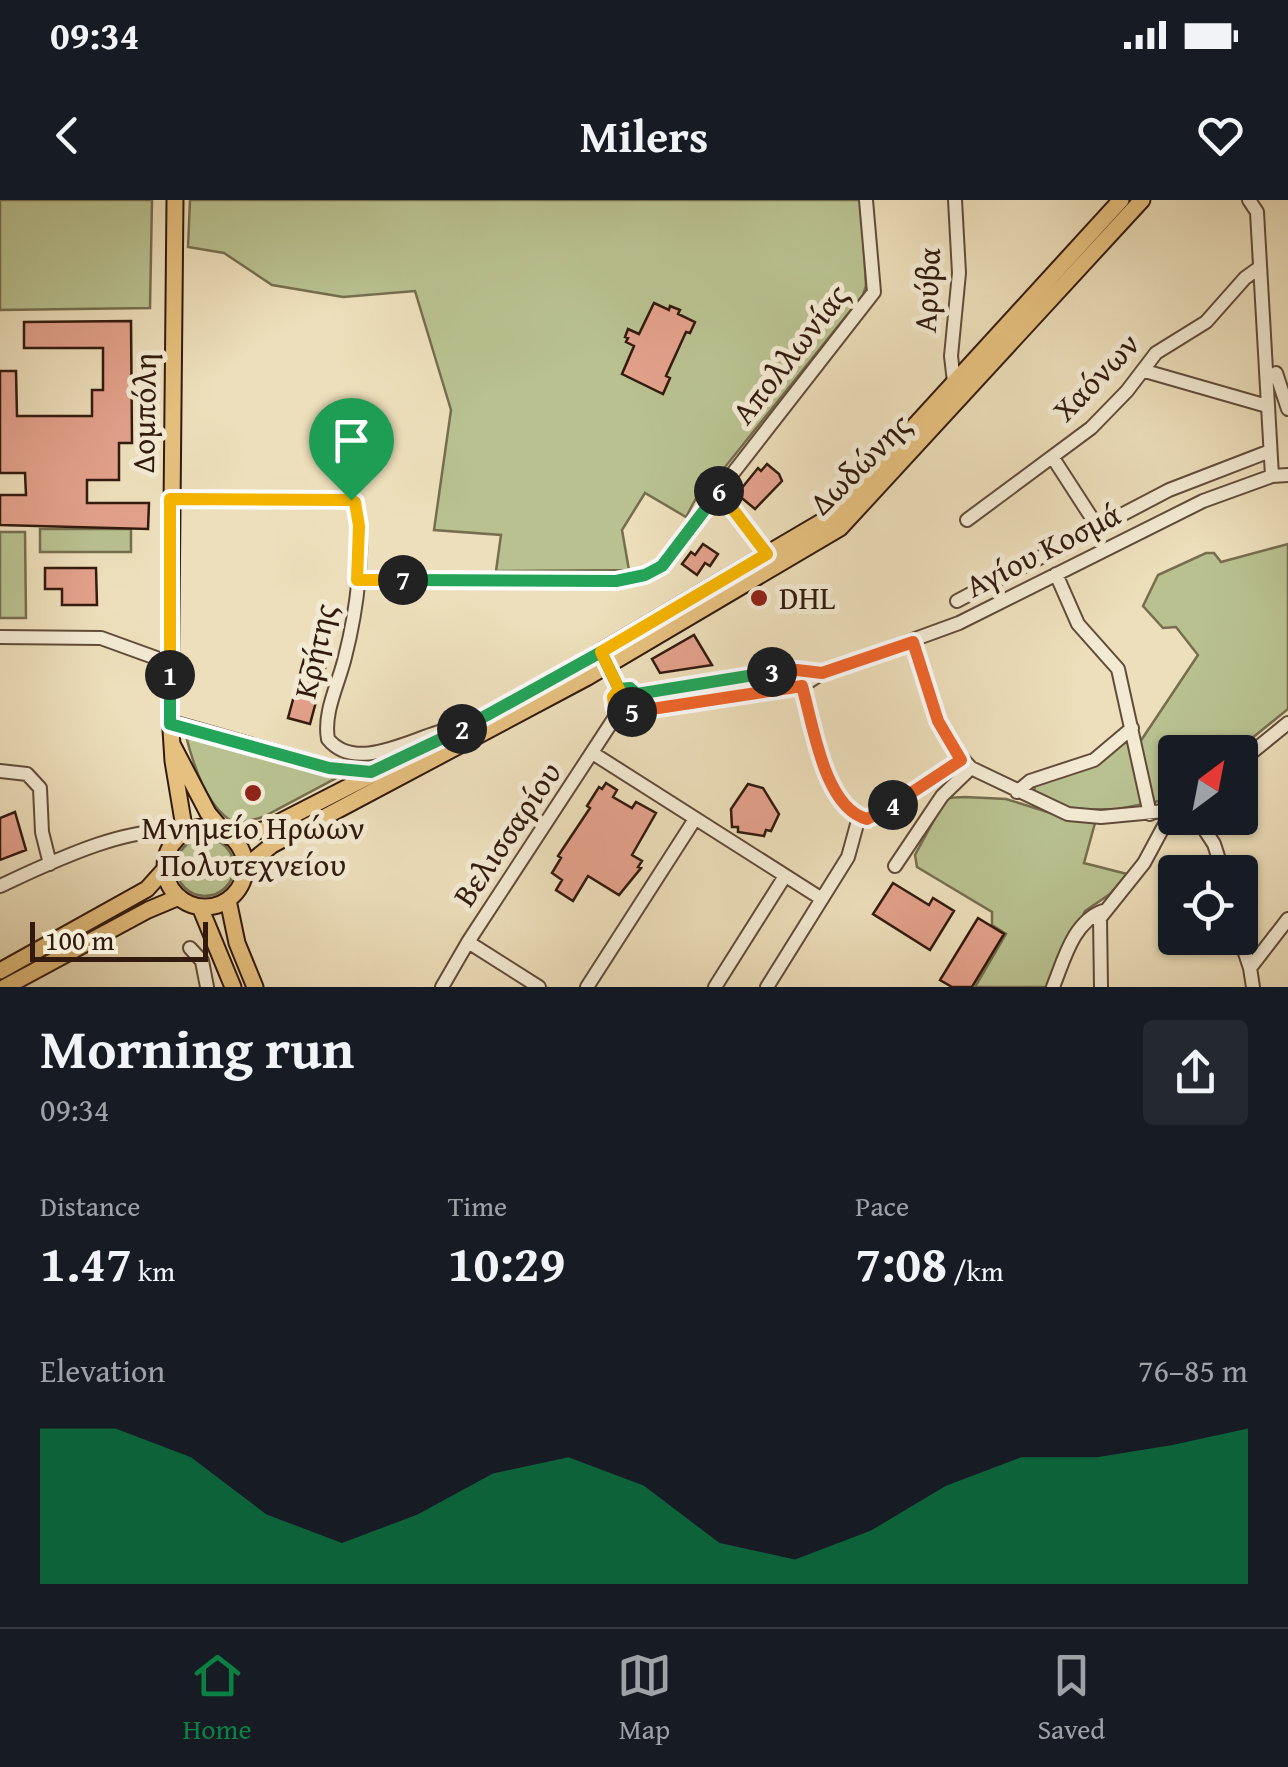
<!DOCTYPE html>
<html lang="en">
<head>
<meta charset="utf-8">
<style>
	body { margin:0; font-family:"Gentium Book Plus",serif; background:#242831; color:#f1f3f6; height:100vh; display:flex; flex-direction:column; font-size:38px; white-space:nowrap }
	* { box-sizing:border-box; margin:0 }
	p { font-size:32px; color:#9ea1a6 }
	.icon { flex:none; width:55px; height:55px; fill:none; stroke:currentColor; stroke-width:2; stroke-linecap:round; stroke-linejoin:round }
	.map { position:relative; height:787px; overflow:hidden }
	.drawer { display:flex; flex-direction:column; background:#171b24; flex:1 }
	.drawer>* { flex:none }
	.needle { width:65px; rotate:32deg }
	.controls { position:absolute; left:1158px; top:535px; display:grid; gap:20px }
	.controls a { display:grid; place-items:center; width:100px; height:100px; border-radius:10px; background:#171b24; box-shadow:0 2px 8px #0004; font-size:50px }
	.scale { position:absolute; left:30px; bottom:25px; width:178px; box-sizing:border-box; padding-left:10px; border:5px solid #321a0e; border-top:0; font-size:28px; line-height:35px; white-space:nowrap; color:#321a0e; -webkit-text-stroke:8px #f3ead3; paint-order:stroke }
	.pin { position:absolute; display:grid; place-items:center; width:85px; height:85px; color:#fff; margin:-102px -42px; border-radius:50% 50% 50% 0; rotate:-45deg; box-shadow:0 0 10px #0007 }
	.pin .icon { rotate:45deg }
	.km { position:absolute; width:50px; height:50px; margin:-25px; border-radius:50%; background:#222; color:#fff; font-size:28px; line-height:50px; text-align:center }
	.round { display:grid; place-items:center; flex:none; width:105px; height:105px; border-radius:10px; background:#242831 }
	.headline { display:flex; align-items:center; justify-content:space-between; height:170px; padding:0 40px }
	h1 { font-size:55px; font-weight:600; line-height:75px }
	.metrics { display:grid; grid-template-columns:repeat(3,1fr); gap:15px; height:170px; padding:10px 40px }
	.metrics div { display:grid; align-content:center }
	.metrics b { font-size:50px; font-weight:600 }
	.metrics small { font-size:28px; font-weight:400 }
	.metrics p { font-size:28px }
	.chart { height:280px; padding:20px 40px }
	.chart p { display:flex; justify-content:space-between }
	.chart svg { width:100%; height:180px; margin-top:10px; fill:#0b8043; opacity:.7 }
	.status { display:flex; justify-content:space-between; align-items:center; height:70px; padding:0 50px; background:#171b24; direction:ltr }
	.status svg { height:28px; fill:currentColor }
	header { display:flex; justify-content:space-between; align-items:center; height:130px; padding:0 40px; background:#171b24; font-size:45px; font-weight:600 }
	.menu { display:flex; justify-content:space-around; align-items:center; height:140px; border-top:2px solid #363941; background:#171b24; font-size:28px; color:#9ea1a6 }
	.menu a { display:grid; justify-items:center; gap:5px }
	.menu .current { color:#0b8043 }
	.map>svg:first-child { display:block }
	.green { fill:#b9c190; stroke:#766e4f; stroke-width:2.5 }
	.building { fill:#e3a18b; stroke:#321a0e; stroke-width:2.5 }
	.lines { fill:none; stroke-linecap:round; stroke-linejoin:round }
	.minor-casing { stroke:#614b39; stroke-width:16 }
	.major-casing { stroke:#321a0e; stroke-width:19 }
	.minor { stroke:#f3ead3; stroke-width:12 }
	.major { stroke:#e6c07e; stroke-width:15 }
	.split-1-casing { stroke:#fff; stroke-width:20 }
	.split-2-casing { stroke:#fff; stroke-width:20 }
	.split-3-casing { stroke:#fff; stroke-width:20 }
	.split-4-casing { stroke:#fff; stroke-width:20 }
	.split-5-casing { stroke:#fff; stroke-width:20 }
	.split-6-casing { stroke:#fff; stroke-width:20 }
	.split-7-casing { stroke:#fff; stroke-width:20 }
	.split-8-casing { stroke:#fff; stroke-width:20 }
	.split-1 { stroke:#f5b400; stroke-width:12 }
	.split-2 { stroke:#22a559; stroke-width:12 }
	.split-3 { stroke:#22a559; stroke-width:12 }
	.split-4 { stroke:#f0652b; stroke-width:12 }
	.split-5 { stroke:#f0652b; stroke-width:12 }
	.split-6 { stroke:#f5b400; stroke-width:12 }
	.split-7 { stroke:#22a559; stroke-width:12 }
	.split-8 { stroke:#f5b400; stroke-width:12 }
	.poi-dot { fill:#8f2418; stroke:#f3ead3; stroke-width:4 }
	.labels { text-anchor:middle; stroke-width:10; stroke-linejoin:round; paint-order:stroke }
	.street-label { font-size:32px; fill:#321a0e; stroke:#f3ead3 }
	.poi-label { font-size:32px; fill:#321a0e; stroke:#f3ead3; text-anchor:start }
</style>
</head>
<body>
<div class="status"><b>09:34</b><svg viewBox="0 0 49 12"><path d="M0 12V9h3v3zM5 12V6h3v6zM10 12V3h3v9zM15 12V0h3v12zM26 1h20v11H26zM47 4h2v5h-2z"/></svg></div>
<header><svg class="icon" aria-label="back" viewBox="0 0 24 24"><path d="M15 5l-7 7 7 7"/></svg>Milers<svg class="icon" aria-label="heart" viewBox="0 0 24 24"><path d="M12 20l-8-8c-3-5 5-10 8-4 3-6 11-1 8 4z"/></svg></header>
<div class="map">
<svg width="1288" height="787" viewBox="0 0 1288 787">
	<rect width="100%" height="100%" fill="#eddfbb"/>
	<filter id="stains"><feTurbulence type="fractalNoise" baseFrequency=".002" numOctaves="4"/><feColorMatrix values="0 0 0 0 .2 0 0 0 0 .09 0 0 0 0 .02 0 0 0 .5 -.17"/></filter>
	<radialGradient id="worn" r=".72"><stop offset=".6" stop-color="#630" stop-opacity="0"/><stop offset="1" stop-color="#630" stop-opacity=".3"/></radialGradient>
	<path class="green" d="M0 0H152L150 108 0 110Z
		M190 0H861L866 86 863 95 717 277 708 276 686 317 645 293 622 330 629 370 496 371 501 335 434 330 451 210 415 91 343 97 272 85 224 53 188 47Z
		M40 329H131V352H40Z
		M0 332H25L26 418H0Z
		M1288 344V509L1235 552H1175V598L1118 609 1067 610 1034 593 1035 583C1076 575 1097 566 1128 539L1140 542 1198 455 1176 427 1163 428 1143 406 1158 375 1206 353H1214L1221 362Z
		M185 532 340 576 263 617 237 624C207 611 192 561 185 532Z
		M965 597 1006 599 1070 619 1095 623 1084 663 1127 674 1110 694 1085 711 1047 787H975L1006 734 992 725V712L917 667 915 655 946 598Z
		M176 667a29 29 0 1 1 58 0a29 29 0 1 1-58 0Z"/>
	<path class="building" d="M654 103 669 110 670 106 680 110 678 114 695 122 690 133 686 132 666 176 670 178 663 194 622 174 634 146 626 142 628 138 625 137 628 129 639 134Z
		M131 121 132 243H119V280H87V303H149L148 329 0 325V295H26L25 273H0V171H16L17 216H92V190H103V148H24V122Z
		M767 264 779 274 782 281 755 309 737 294 758 268 761 271Z
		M703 344 718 354 710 366 705 363 697 375 682 364 691 352 695 355Z
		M45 368H96L97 405H62V389H45Z
		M694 435 712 465 660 473 652 459Z
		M307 448 329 454 310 524 288 518Z
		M606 583 617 590 613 597 632 608 636 602 656 613 632 655 642 661 638 667 641 668 619 695 588 676 573 701 556 690 562 680 552 673 561 658 558 656 590 608 587 606 599 587 602 589Z
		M748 584 763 588 779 614 771 631 766 630 764 636 738 632V627H732L731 609Z
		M15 612 26 650 0 660V618Z
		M893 683 929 705 933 698 954 711 930 750 873 714Z
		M978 718 1004 734 972 787H952L940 780Z"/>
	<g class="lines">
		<g class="minor-casing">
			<path id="minor" d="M1249 0 1257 12 1272 276
				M1145 171 1267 206
				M1276 173 1288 209
				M954 182 951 156 959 73 955 0
				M1053 258 1097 326
				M720 289 767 355
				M171 299 355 302C367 344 356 414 345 457 339 483 323 512 328 539 357 575 417 535 451 529
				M967 320 1091 228 1127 191 1156 153 1206 122 1245 78 1259 68
				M1056 374 1078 424 1118 469 1150 614
				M357 380 616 381 645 375 659 368 874 92 866 0
				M957 401 1169 290 1270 251
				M0 437 101 438 170 463
				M913 442 938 521 954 549 971 568 1068 614 1101 617 1175 610
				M797 470C807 503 828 634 878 615L961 559
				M637 494C686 487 778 463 822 473
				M631 512 638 505 637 493 630 488 619 489 613 497V504L625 513 802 486 822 473 959 423 1203 301 1272 276 1288 275
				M594 554 822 699
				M1240 562 1288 523
				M0 571 27 574 40 588 42 632 50 664
				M1017 592 1030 581 1094 560 1132 528
				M1197 618 1214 644 1223 672
				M895 666 942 596 971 568
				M0 686C39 668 141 617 181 636
				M1169 690 1175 734
				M1240 738 1250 768 1253 787
				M468 742 539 787
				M190 748 202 761 207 787
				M1250 768 1288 719
				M442 787 468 742 619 511
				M587 787 695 619
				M715 787 785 676
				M767 787 848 657 859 617
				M1053 787C1064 760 1073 722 1103 711
				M1101 787 1100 718 1144 663 1172 611"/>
		</g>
		<g class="major-casing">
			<path id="major" d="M175 0 170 514 173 561 185 633
				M170 523 329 568 367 572
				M173 546 208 613 224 632
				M165 667a40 40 0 1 1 80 0a40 40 0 1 1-80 0Z
				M230 637 266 629 524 497 833 315 1121 0
				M244 668 272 645 586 478 840 328 1142 0
				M228 700 237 743 255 787
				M200 707 233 787
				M0 771 147 689 165 669
				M5 787 148 710 179 697"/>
		</g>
		<use href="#minor" class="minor"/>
		<use href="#major" class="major"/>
	</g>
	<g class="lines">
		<g class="split-1-casing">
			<path id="split-1" d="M170 475V299L351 300"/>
		</g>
		<g class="split-2-casing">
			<path id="split-2" d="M170 475V524L329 568 371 572 462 529"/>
		</g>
		<g class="split-3-casing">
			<path id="split-3" d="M462 529 601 452 619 489 630 488 637 494 772 472"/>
		</g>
		<g class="split-4-casing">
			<path id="split-4" d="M772 472 797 470 822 473 913 442 938 521 961 560 893 605"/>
		</g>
		<g class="split-5-casing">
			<path id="split-5" d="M632 512 802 486C813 524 824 608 867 619L893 605"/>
		</g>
		<g class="split-6-casing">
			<path id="split-6" d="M632 512H622L614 506 613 497 619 489 601 452 767 354 719 291"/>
		</g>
		<g class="split-7-casing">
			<path id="split-7" d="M403 380 616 381 645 375 662 366 719 291"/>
		</g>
		<g class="split-8-casing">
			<path id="split-8" d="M351 300 355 302 359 326 357 380H403"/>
		</g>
		<use href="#split-1" class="split-1"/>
		<use href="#split-2" class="split-2"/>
		<use href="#split-3" class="split-3"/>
		<use href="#split-4" class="split-4"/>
		<use href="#split-5" class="split-5"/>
		<use href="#split-6" class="split-6"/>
		<use href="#split-7" class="split-7"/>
		<use href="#split-8" class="split-8"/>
	</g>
	<g class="poi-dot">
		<circle cx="759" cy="398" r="10"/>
		<circle cx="253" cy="593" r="10"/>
	</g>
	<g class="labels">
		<g class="street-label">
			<text transform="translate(927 90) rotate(-87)" y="11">Αρύβα</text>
			<text transform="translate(790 154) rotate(-52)" y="11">Απολλωνίας</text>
			<text transform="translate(1096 177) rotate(-46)" y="11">Χαόνων</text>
			<text transform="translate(144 213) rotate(-89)" y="11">Δομπόλη</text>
			<text transform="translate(860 264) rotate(-45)" y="11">Δωδώνης</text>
			<text transform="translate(1043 350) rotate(-27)" y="11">Αγίου Κοσμά</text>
			<text transform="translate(315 451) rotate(-77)" y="11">Κρήτης</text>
			<text transform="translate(507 634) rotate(-56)" y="11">Βελισσαρίου</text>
		</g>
		<g class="poi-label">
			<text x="779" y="409">DHL</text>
			<text x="253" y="639" text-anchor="middle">Μνημείο Ηρώων<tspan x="253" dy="37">Πολυτεχνείου</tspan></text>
		</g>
	</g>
	<rect width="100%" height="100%" filter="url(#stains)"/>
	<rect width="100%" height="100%" fill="url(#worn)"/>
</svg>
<div class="controls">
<a><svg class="needle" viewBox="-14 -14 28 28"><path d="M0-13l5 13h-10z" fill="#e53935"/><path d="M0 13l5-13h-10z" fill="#9ea1a6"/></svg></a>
<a><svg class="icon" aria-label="locate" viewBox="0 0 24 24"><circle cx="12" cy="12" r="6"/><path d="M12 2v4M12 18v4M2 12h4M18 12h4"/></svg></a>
</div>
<div class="scale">100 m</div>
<div class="pin" style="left:351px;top:300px;background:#1e9e55"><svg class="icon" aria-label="arrive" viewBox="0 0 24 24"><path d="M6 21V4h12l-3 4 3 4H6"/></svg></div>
<b class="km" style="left:170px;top:475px">1</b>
<b class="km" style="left:462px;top:529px">2</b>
<b class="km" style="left:772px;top:472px">3</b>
<b class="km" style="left:893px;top:605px">4</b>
<b class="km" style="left:632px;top:512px">5</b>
<b class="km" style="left:719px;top:291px">6</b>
<b class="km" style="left:403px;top:380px">7</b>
</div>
<section class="drawer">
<div class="headline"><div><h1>Morning run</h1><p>09:34</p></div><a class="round"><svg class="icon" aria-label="share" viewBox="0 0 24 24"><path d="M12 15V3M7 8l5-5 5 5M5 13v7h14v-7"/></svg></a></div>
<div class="metrics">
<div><p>Distance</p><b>1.47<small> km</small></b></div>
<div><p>Time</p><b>10:29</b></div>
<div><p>Pace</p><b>7:08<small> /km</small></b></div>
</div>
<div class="chart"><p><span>Elevation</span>76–85 m</p>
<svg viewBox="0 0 160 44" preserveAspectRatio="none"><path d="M0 44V6L10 6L20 13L30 27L40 34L50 27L60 17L70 13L80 20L90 34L100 38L110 31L120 20L130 13L140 13L150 10L160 6V44z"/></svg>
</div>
</section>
<nav class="menu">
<a class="current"><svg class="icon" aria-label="home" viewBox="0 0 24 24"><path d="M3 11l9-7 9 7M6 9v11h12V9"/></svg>Home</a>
<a><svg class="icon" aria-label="map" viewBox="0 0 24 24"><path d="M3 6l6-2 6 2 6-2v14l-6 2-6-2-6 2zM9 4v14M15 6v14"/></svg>Map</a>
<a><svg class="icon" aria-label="saved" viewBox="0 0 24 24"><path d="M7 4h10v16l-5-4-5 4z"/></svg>Saved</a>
</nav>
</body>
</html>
